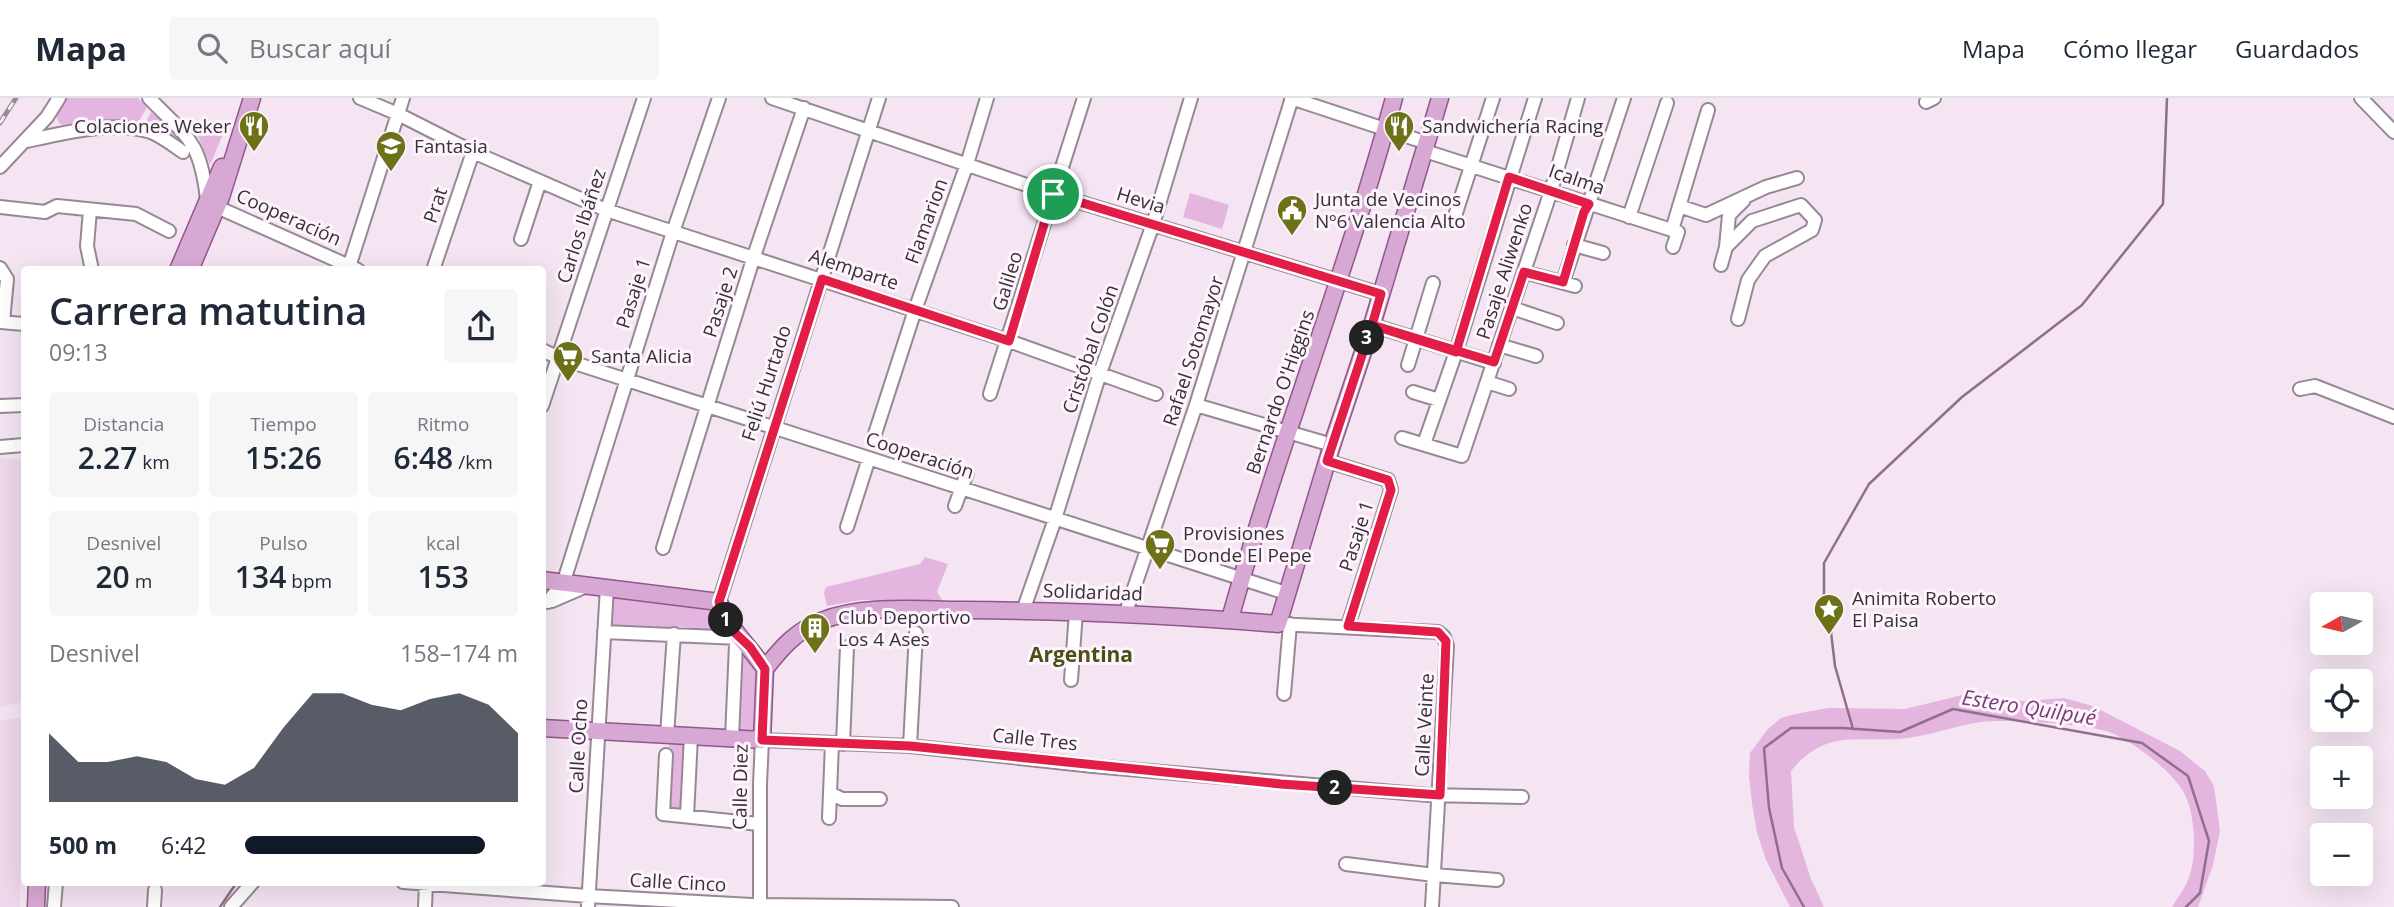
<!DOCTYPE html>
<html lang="es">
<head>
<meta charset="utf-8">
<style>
	body { margin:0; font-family:"Open Sans",sans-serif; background:#f6f6f7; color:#1f2937; height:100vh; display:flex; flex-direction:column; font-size:26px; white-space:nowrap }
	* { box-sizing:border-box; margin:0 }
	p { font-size:23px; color:#747a83 }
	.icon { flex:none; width:38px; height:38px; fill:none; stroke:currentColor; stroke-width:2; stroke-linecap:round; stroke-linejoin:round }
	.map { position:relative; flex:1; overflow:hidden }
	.panel { position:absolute; left:21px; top:168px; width:525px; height:620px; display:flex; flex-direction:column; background:#fff; border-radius:7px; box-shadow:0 7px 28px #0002 }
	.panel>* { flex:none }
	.needle { width:46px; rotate:262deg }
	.buttons { position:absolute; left:2310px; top:494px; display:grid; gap:14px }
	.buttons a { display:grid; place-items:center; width:63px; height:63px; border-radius:7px; background:#fff; box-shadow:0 7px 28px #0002; font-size:35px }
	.pin { position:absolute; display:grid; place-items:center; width:60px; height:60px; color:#fff; margin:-30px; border:4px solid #fff; border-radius:50%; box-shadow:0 2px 7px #0007 }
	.km { position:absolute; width:35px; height:35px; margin:-18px; border-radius:50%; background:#222; color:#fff; font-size:19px; line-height:35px; text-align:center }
	.round { display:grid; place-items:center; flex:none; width:74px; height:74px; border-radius:7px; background:#f6f6f7 }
	.head { display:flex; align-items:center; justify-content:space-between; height:119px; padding:0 28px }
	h1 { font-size:38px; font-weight:600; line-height:52px }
	.metrics { display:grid; grid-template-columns:repeat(3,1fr); gap:10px; height:119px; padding:7px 28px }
	.metrics div { display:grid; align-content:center; border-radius:7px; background:#f6f6f7; text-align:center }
	.metrics b { font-size:30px; font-weight:600 }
	.metrics small { font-size:19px; font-weight:400 }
	.metrics p { font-size:19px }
	.chart { height:196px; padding:14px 28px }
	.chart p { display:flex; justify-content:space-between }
	.chart svg { width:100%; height:126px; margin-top:7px; fill:#111827; opacity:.7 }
	ul { padding:0 28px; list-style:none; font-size:23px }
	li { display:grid; grid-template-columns:112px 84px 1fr; align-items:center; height:52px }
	li i { height:18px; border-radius:9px; background:#111827 }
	header { display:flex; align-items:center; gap:42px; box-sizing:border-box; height:98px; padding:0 35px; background:#fff; border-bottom:2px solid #e0e1e3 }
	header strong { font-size:33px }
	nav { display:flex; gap:38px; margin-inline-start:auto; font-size:24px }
	.search { width:490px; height:63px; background:#f6f6f7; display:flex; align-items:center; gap:18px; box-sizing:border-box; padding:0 24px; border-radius:7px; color:#747a83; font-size:26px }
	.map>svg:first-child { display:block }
	.built { fill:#eed8eb }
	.green { fill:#e4b6df }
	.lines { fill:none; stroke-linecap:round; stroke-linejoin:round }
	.stream { stroke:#916e8e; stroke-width:2.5 }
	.minor-casing { stroke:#978895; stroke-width:16 }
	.major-casing { stroke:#8f588a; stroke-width:19 }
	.minor { stroke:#fff; stroke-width:12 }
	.major { stroke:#d8a8d4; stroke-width:16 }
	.rail-casing { stroke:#988c96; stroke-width:5 }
	.rail { stroke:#fef4fd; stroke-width:2.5; stroke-dasharray:8; stroke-linecap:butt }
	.route-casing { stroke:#fff; stroke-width:14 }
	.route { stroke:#e11d48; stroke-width:9 }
	.labels { text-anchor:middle; stroke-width:6; stroke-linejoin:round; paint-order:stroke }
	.poi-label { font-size:19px; fill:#373036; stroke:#fef4fd; text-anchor:start }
	.street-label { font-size:19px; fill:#373036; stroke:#fef4fd }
	.neighbourhood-label { font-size:21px; font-weight:bold; fill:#4b4f14; stroke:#fef4fd }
	.water-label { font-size:21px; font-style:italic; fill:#783e74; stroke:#fef4fd }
</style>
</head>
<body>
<header>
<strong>Mapa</strong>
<div class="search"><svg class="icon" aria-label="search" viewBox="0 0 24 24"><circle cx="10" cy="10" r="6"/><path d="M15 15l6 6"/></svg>Buscar aquí</div>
<nav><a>Mapa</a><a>Cómo llegar</a><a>Guardados</a></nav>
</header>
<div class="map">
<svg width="2394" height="809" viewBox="0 0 2394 809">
	<rect width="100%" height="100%" fill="#f5e5f3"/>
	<path class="built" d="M0 360 24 362V604L0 609Z
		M24 619 20 809H0V623Z"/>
	<path class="green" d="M65 0H138L147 9 137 27 67 29 59 25 56 18Z
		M151 14 182 41 187 49 169 37 144 27Z
		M187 24 212 34 226 29 210 67 200 42Z
		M1190 95 1229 107 1222 131 1183 119Z
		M925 459 948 466 937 494 943 503 861 502 827 508 824 495 826 489 920 466Z
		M613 498 710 510 719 523 723 533 609 530Z
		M739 547C763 578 758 593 757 630L753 634H735Z
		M1962 597 2024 603 2064 600 2093 608 2180 653 2205 673 2214 688 2220 733 2213 767 2198 809H2172C2178 799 2187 788 2190 776 2197 755 2195 713 2183 693 2169 671 2137 647 2114 636 2093 626 2023 623 1997 623 1967 623 1938 636 1908 640 1859 646 1828 628 1791 673L1794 729 1811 781 1824 809H1790L1766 762 1757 734 1752 706 1749 678 1750 655 1767 632 1781 620 1796 616 1828 610 1905 611Z
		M669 646 689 647 686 716 666 715Z"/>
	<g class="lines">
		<path class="stream" d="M1853 631 1835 568 1831 534 1824 515V465L1869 386 1962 299 2082 207 2163 106 2167 0
			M220 809 237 784
			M1804 809 1782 770 1769 710 1764 650 1791 630H1843L1900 634 1953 611 2142 645 2188 678 2209 743 2200 795 2186 809"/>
		<g class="minor-casing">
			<path id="minor" d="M149 0C188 40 200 42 207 101
				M360 0 398 16 473 54 606 112 1009 243 1156 296
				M772 0 1053 96 1381 196
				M1291 0 1427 45
				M2361 0 2394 34
				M1926 4 1934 0
				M27 43C63 35 114 22 151 34 163 39 173 47 183 54
				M1425 53 1678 134 1673 149
				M0 69 47 19 59 0
				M1679 108 1706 117 1766 89 1797 80
				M0 109 45 114 57 108 136 116 169 133
				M210 111 217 109 358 172
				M90 112 87 148 92 172
				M1455 118 1493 0
				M1629 119 1667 5
				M1672 132 1708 12
				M521 141 540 83
				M1574 147 1603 155
				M1726 149 1752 123 1801 107 1815 122 1812 132 1765 158 1748 182 1738 221
				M1721 167 1726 149 1729 117 1744 102
				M0 170 7 181 3 224
				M348 172 403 0
				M433 172 473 54
				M1524 174 1575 188
				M1563 184 1624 0
				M1512 210 1557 225
				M0 224 24 226
				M1372 227 1494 265
				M1499 247 1536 258
				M542 252 559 260 1286 495
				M1408 267 1433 185
				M1487 284 1509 291
				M2300 291 2315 288 2394 319
				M1413 294 1439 302
				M990 296 1084 0
				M1196 307 1332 347
				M0 308 24 307
				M542 308 644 0
				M874 339 915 212 967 66 987 0
				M1402 340 1462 358 1551 93 1578 0
				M1424 346 1456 254 1535 0
				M0 349 24 347
				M1327 363 1388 382 1391 392 1348 528
				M955 408 967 375
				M847 429 869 360
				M663 450 754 158 804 10
				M552 503 589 487
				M548 504 564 483 673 134 719 0
				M719 504 879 0
				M1023 513 1055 421 1100 275 1153 126 1191 0
				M1125 517 1196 307 1292 0
				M1278 526 1438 534 1444 539 1447 548 1432 809
				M604 534 740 540 736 546 732 640
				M1071 582 1076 514
				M1284 596 1290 526
				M667 637 674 536
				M843 646 847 549
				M910 648 916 535
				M666 657 663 716 759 726
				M830 695 842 701H880
				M687 718 691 638
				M829 720 832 645
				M1346 766 1434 777 1497 782
				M403 784 588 798 752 807 952 809
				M54 809 56 784
				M154 809 155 792
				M231 809 253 784
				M425 809 426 784
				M588 809 607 489
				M760 809V686L762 642 910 648 1093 668 1429 697 1522 699"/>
		</g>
		<g class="major-casing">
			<path id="major" d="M178 172 222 69
				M190 172 221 99 252 0
				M542 482 719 504C730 533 748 546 765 571
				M1230 521C1279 346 1346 176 1394 0
				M765 571C781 550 796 533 821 523 864 506 918 512 964 512 1068 513 1173 517 1278 526L1332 347 1372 227 1440 0
				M542 630 762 642 765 571
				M36 809 37 784"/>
		</g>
		<use href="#minor" class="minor"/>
		<use href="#major" class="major"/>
		<g class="rail-casing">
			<path id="rail" d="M0 25 16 0"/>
		</g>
		<use href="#rail" class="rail"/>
	</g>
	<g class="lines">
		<g class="route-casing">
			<path id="route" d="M1053 96 1009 243 822 181 719 504 733 533 750 549 765 571 762 642 910 648 1281 686 1440 697 1446 543 1438 534 1348 528 1391 392 1388 382 1327 363 1372 227 1494 264 1524 174 1563 184 1584 114 1589 106 1509 79 1456 254 1372 227 1381 196 1053 96"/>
		</g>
		<use href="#route" class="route"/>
	</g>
	<defs>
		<g id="restaurant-pin" transform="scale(1.575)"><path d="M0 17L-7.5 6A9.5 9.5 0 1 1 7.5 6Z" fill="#6d7219" stroke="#fef4fd"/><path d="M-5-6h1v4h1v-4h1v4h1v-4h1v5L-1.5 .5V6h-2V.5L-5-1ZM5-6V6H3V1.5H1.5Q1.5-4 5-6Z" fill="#fff"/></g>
		<g id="school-pin" transform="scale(1.575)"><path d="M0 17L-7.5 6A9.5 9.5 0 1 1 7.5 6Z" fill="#6d7219" stroke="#fef4fd"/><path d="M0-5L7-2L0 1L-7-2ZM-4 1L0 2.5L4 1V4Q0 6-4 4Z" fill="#fff"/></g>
		<g id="civic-pin" transform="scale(1.575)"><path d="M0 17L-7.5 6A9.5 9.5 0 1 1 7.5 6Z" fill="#6d7219" stroke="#fef4fd"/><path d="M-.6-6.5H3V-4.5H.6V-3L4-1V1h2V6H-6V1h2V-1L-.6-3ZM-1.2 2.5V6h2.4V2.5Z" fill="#fff"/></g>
		<g id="supermarket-pin" transform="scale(1.575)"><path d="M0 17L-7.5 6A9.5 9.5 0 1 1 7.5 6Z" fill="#6d7219" stroke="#fef4fd"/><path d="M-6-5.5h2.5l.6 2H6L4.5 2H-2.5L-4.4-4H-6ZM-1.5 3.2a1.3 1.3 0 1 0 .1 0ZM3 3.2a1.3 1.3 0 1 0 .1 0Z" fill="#fff"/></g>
		<g id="sight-pin" transform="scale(1.575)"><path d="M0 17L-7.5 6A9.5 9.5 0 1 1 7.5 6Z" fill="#6d7219" stroke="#fef4fd"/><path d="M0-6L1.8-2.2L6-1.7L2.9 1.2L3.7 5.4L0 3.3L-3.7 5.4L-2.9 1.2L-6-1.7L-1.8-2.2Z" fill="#fff"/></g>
		<g id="building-pin" transform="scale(1.575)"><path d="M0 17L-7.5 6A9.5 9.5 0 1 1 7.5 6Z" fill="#6d7219" stroke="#fef4fd"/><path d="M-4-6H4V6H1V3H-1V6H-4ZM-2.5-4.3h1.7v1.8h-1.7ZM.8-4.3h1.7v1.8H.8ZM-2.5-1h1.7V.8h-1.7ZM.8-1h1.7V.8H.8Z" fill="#fff"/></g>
	</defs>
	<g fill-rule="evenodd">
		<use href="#restaurant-pin" x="254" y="28"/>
		<use href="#restaurant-pin" x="1399" y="28"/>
		<use href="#school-pin" x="391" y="48"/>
		<use href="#civic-pin" x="1292" y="112"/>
		<use href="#supermarket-pin" x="568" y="258"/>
		<use href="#supermarket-pin" x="1160" y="446"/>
		<use href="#sight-pin" x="1829" y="511"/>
		<use href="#building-pin" x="815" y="530"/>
	</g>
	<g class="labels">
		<g class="poi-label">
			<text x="231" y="35" text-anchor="end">Colaciones Weker</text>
			<text x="1422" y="35">Sandwichería Racing</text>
			<text x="414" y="55">Fantasia</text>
			<text x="1315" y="108">Junta de Vecinos<tspan x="1315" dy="22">Nº6 Valencia Alto</tspan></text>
			<text x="591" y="265">Santa Alicia</text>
			<text x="1183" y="442">Provisiones<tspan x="1183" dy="22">Donde El Pepe</tspan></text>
			<text x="1852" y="507">Animita Roberto<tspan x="1852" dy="22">El Paisa</tspan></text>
			<text x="838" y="526">Club Deportivo<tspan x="838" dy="22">Los 4 Ases</tspan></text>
		</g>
		<g class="street-label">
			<text transform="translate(1577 81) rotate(19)" y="7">Icalma</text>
			<text transform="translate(1141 102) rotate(17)" y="7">Hevia</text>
			<text transform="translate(435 107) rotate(-71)" y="7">Prat</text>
			<text transform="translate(289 119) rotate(24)" y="7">Cooperación</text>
			<text transform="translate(926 123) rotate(-70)" y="7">Flamarion</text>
			<text transform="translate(581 128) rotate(-72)" y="7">Carlos Ibáñez</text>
			<text transform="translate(854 171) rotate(18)" y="7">Alemparte</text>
			<text transform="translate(1504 173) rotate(-72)" y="7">Pasaje Aliwenko</text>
			<text transform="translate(1007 183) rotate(-73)" y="7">Galileo</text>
			<text transform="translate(633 195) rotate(-72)" y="7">Pasaje 1</text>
			<text transform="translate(720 204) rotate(-72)" y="7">Pasaje 2</text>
			<text transform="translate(1090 251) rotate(-71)" y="7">Cristóbal Colón</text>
			<text transform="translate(1193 253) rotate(-72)" y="7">Rafael Sotomayor</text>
			<text transform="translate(766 285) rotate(-72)" y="7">Feliú Hurtado</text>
			<text transform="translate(1280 294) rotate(-71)" y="7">Bernardo O'Higgins</text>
			<text transform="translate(920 357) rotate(18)" y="7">Cooperación</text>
			<text transform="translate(1356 438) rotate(-72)" y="7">Pasaje 1</text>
			<text transform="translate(1093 494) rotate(2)" y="7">Solidaridad</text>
			<text transform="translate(1424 627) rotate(-87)" y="7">Calle Veinte</text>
			<text transform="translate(1035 641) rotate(6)" y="7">Calle Tres</text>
			<text transform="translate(578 648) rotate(-87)" y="7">Calle Ocho</text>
			<text transform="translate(740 689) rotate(-89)" y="7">Calle Diez</text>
			<text transform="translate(678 784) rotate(3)" y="7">Calle Cinco</text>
		</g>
		<g class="neighbourhood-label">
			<text x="1081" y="564">Argentina</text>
		</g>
		<g class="water-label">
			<text transform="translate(2029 610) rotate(9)" y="7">Estero Quilpué</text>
		</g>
	</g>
</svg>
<div class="buttons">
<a><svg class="needle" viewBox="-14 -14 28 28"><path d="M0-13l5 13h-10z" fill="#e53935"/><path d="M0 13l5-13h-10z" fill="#747a83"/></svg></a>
<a><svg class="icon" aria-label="locate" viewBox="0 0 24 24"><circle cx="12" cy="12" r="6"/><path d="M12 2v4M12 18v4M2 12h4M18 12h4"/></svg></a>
<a>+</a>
<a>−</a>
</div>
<div class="pin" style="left:1053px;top:96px;background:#1e9e55"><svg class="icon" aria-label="arrive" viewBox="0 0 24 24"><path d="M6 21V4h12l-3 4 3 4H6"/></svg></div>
<b class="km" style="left:726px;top:522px">1</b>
<b class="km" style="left:1335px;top:690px">2</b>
<b class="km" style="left:1367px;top:240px">3</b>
<section class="panel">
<div class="head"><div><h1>Carrera matutina</h1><p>09:13</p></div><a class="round"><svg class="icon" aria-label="share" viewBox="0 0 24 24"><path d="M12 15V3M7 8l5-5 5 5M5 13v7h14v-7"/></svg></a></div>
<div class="metrics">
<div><p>Distancia</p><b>2.27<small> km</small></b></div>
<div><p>Tiempo</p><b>15:26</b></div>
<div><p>Ritmo</p><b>6:48<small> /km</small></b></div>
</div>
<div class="metrics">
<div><p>Desnivel</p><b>20<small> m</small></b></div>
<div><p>Pulso</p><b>134<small> bpm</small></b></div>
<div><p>kcal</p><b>153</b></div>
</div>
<div class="chart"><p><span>Desnivel</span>158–174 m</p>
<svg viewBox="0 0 160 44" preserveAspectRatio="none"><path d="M0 44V20L10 30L20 30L30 28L40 30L50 36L60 38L70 32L80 18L90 6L100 6L110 10L120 12L130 8L140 6L150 10L160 20V44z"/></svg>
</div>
<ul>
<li><b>500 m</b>6:42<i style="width:88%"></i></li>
</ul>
</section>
</div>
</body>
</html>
